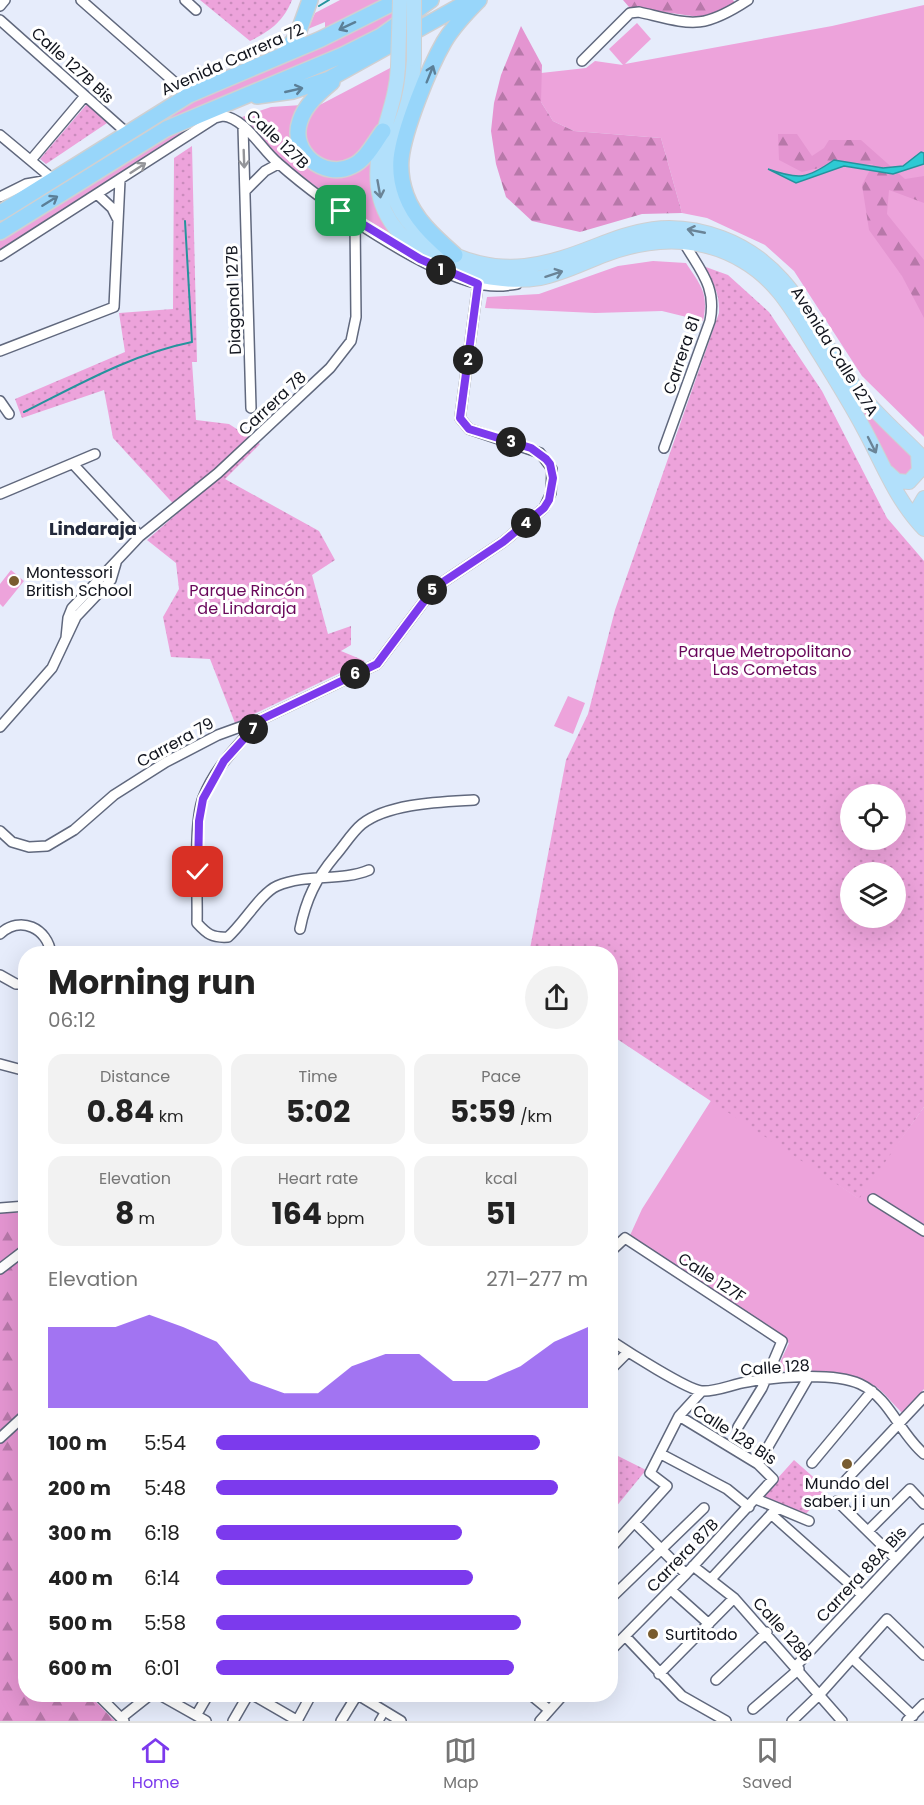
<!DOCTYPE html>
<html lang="en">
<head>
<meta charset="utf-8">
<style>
	body { margin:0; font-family:Poppins,sans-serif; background:#f2f2f2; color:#222; height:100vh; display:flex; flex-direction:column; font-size:22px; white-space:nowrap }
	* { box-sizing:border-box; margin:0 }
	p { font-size:20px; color:#767676 }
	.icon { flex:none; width:33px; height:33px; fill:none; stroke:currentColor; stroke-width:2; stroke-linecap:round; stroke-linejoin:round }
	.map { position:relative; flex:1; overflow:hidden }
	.drawer { position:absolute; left:18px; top:946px; width:600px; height:756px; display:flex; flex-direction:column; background:#fff; border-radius:24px; box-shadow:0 6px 24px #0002 }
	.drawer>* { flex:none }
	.controls { position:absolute; left:840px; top:784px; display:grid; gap:12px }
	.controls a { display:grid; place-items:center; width:66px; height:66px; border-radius:50%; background:#fff; box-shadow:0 6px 24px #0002; font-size:30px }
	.pin { position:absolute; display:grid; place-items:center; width:51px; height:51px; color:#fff; margin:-26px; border-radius:12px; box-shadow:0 3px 9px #0006 }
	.km { position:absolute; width:30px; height:30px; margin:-15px; border-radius:50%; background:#222; color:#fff; font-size:16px; line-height:30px; text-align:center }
	.round { display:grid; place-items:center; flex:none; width:63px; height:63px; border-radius:32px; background:#f2f2f2 }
	.head { display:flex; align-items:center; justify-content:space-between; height:102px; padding:0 30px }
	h1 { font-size:33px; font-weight:700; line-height:45px }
	.stats { display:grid; grid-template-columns:repeat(3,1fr); gap:9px; height:102px; padding:6px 30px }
	.stats div { display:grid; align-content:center; border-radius:15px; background:#f2f2f2; text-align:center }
	.stats b { font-size:30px; font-weight:700 }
	.stats small { font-size:16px; font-weight:400 }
	.stats p { font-size:16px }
	.chart { height:168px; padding:12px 30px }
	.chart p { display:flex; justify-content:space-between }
	.chart svg { width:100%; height:108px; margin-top:6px; fill:#7c3aed; opacity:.7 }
	ul { padding:0 30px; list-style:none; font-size:20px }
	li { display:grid; grid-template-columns:96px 72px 1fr; align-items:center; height:45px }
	li i { height:15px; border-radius:8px; background:#7c3aed }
	.tab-bar { display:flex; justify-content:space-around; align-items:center; height:84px; border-top:2px solid #e0e0e0; background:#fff; font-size:16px; color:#767676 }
	.tab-bar a { display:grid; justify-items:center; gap:3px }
	.tab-bar .active { color:#7c3aed }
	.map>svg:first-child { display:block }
	.green { fill:#eda3db }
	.forest { fill:url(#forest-firs) }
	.park { fill:url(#park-dots); fill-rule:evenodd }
	.water { fill:#2dcad4; stroke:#25939d; stroke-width:1.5 }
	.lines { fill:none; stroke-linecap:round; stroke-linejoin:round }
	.stream { stroke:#25939d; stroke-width:2 }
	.pedestrian-casing { stroke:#60687d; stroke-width:10 }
	.minor-casing { stroke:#60687d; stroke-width:12 }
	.primary-casing { stroke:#cfd0d2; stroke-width:16 }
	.trunk-casing { stroke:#cfd0d2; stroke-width:18 }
	.pedestrian { stroke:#fff; stroke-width:7 }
	.minor { stroke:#fff; stroke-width:9 }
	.primary { stroke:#b2e0fb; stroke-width:14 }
	.trunk { stroke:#98d6fa; stroke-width:15 }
	.primary-bridge-casing { stroke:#cfd0d2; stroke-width:16; stroke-linecap:butt }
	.primary-bridge { stroke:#b2e0fb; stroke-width:14 }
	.oneway { stroke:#5b7f97 }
	.oneway2 { stroke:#949599 }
	.oneway3 { stroke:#6a8497 }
	.route-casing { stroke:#fff; stroke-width:12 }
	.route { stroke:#7c3aed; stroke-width:8 }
	.poi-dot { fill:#795c2f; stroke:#fff; stroke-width:2 }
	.labels { text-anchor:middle; stroke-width:6; stroke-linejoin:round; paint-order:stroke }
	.street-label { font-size:16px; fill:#11141d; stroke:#fff }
	.poi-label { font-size:16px; fill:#11141d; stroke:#fff; text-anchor:start }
	.park-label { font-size:16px; fill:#680659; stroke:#fff }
	.neighbourhood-label { font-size:18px; font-weight:bold; fill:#23293b; stroke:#fff }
</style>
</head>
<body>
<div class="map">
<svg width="924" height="1721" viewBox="0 0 924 1721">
	<defs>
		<pattern id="forest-firs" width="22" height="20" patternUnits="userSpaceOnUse" patternTransform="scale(1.5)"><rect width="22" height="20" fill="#e495d1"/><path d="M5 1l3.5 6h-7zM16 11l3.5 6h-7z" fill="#b778a9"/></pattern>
		<pattern id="park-dots" width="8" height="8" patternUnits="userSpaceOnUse" patternTransform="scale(1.5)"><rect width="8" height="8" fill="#eda3db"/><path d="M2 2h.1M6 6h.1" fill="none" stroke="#ca8bbc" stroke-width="1.8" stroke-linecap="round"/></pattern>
	</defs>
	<rect width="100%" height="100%" fill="#e6ecfb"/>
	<path class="green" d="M340 0H385L325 30V22L308 29 315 13Z
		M407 0H421L371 33 343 47 182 114 0 227V220L178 107 365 26Z
		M924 5V437L862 376 794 271 765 245 707 218 682 213 661 138 574 131 553 121 541 102V73L586 68 595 61 623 65 609 49 637 23 651 39 625 64 832 26Z
		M408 57C409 100 380 139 386 181 391 209 405 228 426 244 464 273 515 280 560 264 581 257 601 245 623 239 654 230 687 230 717 241 790 266 809 333 850 389 868 413 893 434 913 455 918 467 914 478 900 478L890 470C857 405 803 287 739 253 704 235 658 229 620 242 592 252 565 269 535 274 469 285 384 244 381 170 380 144 394 119 401 95 404 84 404 71 405 59Z
		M394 66C396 88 384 123 370 142 364 150 354 157 346 164L321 162C302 138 301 138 312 109Z
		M302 105 296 117 320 170 372 155 398 238C342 204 283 171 242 117L271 107Z
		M226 107 0 252V238L170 134Z
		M653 261 686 263C701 286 709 293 703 321L662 311 595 313 485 308 487 297 539 294 618 266Z
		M11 570 24 581 3 607 0 604V584Z
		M568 696 585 703 573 734 554 726Z
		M712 1099 858 1198 924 1107V1389L902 1413C894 1405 887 1396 879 1389 852 1368 808 1371 776 1371L789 1343 627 1242 642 1209Z"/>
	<path class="forest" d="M623 0H733L735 3 706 18 629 7Z
		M521 26 542 65 541 102 553 121 574 131 661 138 682 213 642 214 580 232 532 221 506 197 496 164 491 131 494 103 501 75Z
		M778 134H797L812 156 824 148 829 140H861L905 179 924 176V203L889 190 887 214 924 260V318L902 276 869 230 862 185 873 164 827 166 802 172 779 160Z
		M11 1212 26 1214V1695H89L115 1721H0V1213Z"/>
	<path class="park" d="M200 0H292C283 22 270 31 250 41Z
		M87 104 107 123 46 164 40 159Z
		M192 146 197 362H192L196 420 229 424 260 444 225 479 319 531 335 560 312 575 328 634 351 626V645L341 651 365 661 235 723 210 659 171 657 163 617 179 589 176 563 147 540 180 511 113 438 104 390 22 418 15 399 125 352 119 313 173 309 174 158Z
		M703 266 728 275 769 312 822 391 887 518 924 561V1107L859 1199 611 1035 610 954H529L566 760 588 714 615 610 719 313C720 293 713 282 703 266ZM850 795H896V840H850ZM850 873H896V918H850Z
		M616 1455 646 1470 611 1513 610 1463Z
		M794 1460 828 1490 803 1517 760 1498Z"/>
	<path class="water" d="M921 152 924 153V164L893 174 844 166 796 183 768 169C799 180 807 179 834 160L883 168 903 166Z"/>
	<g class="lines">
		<path class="stream" d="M319 6 329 0
			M24 412C78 385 132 354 192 342L185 221"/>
		<g class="pedestrian-casing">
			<path id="pedestrian" d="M379 1721 385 1711"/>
		</g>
		<g class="minor-casing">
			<path id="minor" d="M81 0 189 95
				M185 0 196 10
				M0 6 5 0
				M0 20 127 133
				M582 61 630 13 639 12C691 24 701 31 748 0
				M243 126 251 408
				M0 135 54 180
				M31 160 85 96
				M245 191 265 171 278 164
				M97 194 112 208 117 218
				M0 197 26 184 49 180
				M0 256 215 118 223 116C245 118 262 150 278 163 322 202 428 276 485 285 496 287 506 286 517 284
				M0 351 114 307 120 180
				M0 401 9 414
				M664 448 710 321C717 286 700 271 683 241
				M73 464 140 536
				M0 494 95 454
				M66 638 68 618 72 608 140 536 218 473 330 368 351 341 356 317 355 219
				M261 720C239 744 215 767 203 798 193 824 198 892 197 923 207 934 212 938 228 937 243 924 261 893 277 886 307 873 340 882 369 870
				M0 727 52 668 76 617 111 580 116 563
				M0 831 12 842 29 847 47 846 74 830 114 795 166 762 218 735 262 719 377 664 434 588 503 542 544 508 551 493 552 469 540 453 469 429 460 418 478 284
				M300 929C306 899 316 879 335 856 344 846 352 832 362 824 389 803 441 802 474 800
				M0 934C20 915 48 928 51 954
				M0 975 16 984H26
				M0 1064 26 1071
				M873 1199 924 1231
				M0 1208 26 1206
				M610 1252 625 1238 782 1341 762 1388 738 1427
				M0 1269 26 1249
				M610 1340C625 1350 689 1391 702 1391 716 1392 733 1384 747 1382 776 1377 833 1372 860 1384 890 1398 899 1433 924 1454
				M610 1370 628 1352
				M0 1438 26 1414
				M661 1454 727 1489 749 1507
				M812 1463 872 1391
				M758 1464 808 1378
				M846 1480 924 1397
				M756 1499 809 1521
				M837 1501 896 1559
				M771 1514 862 1595
				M635 1523 686 1574
				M868 1531 910 1489 924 1504
				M610 1549 667 1486 650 1473 679 1416 701 1392
				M693 1566 734 1598 842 1721
				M711 1579 777 1508
				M671 1590 709 1624
				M610 1599 704 1508
				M625 1636 682 1696 726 1721
				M610 1651 686 1574 773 1479 758 1464 679 1416
				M852 1658 913 1716
				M796 1666 924 1529
				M659 1674 734 1598
				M716 1680 767 1632
				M98 1695 124 1721
				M160 1695 206 1721
				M253 1695 298 1721
				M358 1695 401 1721
				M531 1695 548 1709
				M753 1709 799 1669
				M197 1714 208 1695
				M121 1718 150 1695
				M233 1721 248 1695
				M297 1721 311 1695
				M341 1721 357 1695
				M540 1721 563 1695
				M792 1721 820 1694 887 1619 924 1655
				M907 1721 924 1704"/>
		</g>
		<g class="primary-casing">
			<path id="primary" d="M414 59C413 77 411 95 405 112 399 130 390 150 390 169 388 235 467 273 525 266 600 257 638 207 722 238 794 265 812 331 855 387 875 414 901 435 924 459
				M398 67C396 112 373 140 378 187 386 256 481 288 540 278 562 274 583 263 604 255 651 237 699 235 743 261 774 279 790 306 808 335 827 366 847 397 864 429 883 464 896 500 924 529
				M887 472 897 481 909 482 919 471 918 453
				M920 525 917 510 924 498"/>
		</g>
		<g class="trunk-casing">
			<path id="trunk" d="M284 53 297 36 310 0
				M332 82C320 92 305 105 300 121 289 152 324 180 352 166 366 160 374 143 383 131
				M257 96 293 91 329 79 471 0
				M0 213 189 95 321 39 399 0
				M0 232 166 129 343 55 381 36 431 0
				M455 255C436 238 415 220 406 195 402 184 400 171 401 159 404 130 429 68 444 42 453 27 466 13 479 0"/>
		</g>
		<use href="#pedestrian" class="pedestrian"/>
		<use href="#minor" class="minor"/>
		<use href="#primary" class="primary"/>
		<use href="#trunk" class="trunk"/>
		<g class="primary-bridge-casing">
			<path id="primary-bridge" d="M414 0V59
				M398 67 400 0"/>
		</g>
		<use href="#primary-bridge" class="primary-bridge"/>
	</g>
	<defs><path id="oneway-shaft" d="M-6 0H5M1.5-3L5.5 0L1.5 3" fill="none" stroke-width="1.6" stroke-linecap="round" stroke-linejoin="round" transform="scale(1.5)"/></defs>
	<g class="oneway">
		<use href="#oneway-shaft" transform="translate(347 26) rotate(155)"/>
		<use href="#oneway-shaft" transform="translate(430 74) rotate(-68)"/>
		<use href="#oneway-shaft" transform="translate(294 90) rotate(-13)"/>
		<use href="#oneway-shaft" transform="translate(50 201) rotate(-32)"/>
	</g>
	<g class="oneway2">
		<use href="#oneway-shaft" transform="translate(244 159) rotate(88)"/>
		<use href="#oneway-shaft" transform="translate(138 168) rotate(-33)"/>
	</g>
	<g class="oneway3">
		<use href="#oneway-shaft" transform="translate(379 189) rotate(80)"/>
		<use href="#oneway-shaft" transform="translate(696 231) rotate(-169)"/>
		<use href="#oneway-shaft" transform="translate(554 274) rotate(-18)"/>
		<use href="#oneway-shaft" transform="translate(872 445) rotate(63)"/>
	</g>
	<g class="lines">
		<g class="route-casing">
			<path id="route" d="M198 872 199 821 203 799 224 761 262 719 377 664 434 588 503 542 544 508 549 500 553 478 550 464 546 459 531 448 469 429 460 418 478 284 420 259 341 211"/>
		</g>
		<use href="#route" class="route"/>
	</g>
	<g class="poi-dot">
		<circle cx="14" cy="581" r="6"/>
		<circle cx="847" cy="1464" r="6"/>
		<circle cx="653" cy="1634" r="6"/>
	</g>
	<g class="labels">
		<g class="street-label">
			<text transform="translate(232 59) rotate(-24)" y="6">Avenida Carrera 72</text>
			<text transform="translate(73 65) rotate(42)" y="6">Calle 127B Bis</text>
			<text transform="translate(278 139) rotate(43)" y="6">Calle 127B</text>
			<text transform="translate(233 300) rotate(-92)" y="6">Diagonal 127B</text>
			<text transform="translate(835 351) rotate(58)" y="6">Avenida Calle 127A</text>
			<text transform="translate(681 355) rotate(-71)" y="6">Carrera 81</text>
			<text transform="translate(272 403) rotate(-43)" y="6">Carrera 78</text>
			<text transform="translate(175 742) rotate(-29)" y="6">Carrera 79</text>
			<text transform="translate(712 1277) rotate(33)" y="6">Calle 127F</text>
			<text transform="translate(775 1367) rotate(-4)" y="6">Calle 128</text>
			<text transform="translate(735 1434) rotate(33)" y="6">Calle 128 Bis</text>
			<text transform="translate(682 1555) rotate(-46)" y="6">Carrera 87B</text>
			<text transform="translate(861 1574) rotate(-47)" y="6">Carrera 88A Bis</text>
			<text transform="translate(783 1629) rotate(48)" y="6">Calle 128B</text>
		</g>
		<g class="poi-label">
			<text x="26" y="578">Montessori<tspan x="26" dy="18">British School</tspan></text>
			<text x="847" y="1489" text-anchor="middle">Mundo del<tspan x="847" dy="18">saber j i un</tspan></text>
			<text x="665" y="1640">Surtitodo</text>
		</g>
		<g class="park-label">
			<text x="247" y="596">Parque Rincón<tspan x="247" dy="18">de Lindaraja</tspan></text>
			<text x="765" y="657">Parque Metropolitano<tspan x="765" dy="18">Las Cometas</tspan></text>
		</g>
		<g class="neighbourhood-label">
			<text x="93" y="535">Lindaraja</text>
		</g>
	</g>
</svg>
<div class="controls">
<a><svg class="icon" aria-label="locate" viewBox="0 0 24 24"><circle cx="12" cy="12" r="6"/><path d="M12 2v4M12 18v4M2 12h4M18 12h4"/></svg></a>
<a><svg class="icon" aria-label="layers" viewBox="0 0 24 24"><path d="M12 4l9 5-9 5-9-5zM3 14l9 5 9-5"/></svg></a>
</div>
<div class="pin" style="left:341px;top:211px;background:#1e9e55"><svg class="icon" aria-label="arrive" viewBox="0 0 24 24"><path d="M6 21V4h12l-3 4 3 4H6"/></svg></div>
<div class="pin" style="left:198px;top:872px;background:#d93025"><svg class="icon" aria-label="check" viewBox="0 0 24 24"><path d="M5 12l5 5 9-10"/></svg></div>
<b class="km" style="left:441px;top:270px">1</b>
<b class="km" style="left:468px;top:360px">2</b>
<b class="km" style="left:511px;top:442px">3</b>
<b class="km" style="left:526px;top:523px">4</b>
<b class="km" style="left:432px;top:590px">5</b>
<b class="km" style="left:355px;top:674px">6</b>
<b class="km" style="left:253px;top:729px">7</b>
<section class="drawer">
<div class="head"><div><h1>Morning run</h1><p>06:12</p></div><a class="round"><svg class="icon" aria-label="share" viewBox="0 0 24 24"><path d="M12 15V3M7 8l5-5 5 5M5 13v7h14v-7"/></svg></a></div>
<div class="stats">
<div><p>Distance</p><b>0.84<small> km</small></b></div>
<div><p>Time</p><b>5:02</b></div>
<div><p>Pace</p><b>5:59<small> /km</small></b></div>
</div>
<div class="stats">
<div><p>Elevation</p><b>8<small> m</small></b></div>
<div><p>Heart rate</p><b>164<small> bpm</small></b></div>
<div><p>kcal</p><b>51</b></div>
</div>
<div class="chart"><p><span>Elevation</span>271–277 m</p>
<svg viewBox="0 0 160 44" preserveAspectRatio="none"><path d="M0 44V11L10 11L20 11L30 6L40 11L50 17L60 33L70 38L80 38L90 27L100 22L110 22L120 33L130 33L140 27L150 17L160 11V44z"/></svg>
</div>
<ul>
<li><b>100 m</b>5:54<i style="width:87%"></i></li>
<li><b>200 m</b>5:48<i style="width:92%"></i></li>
<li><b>300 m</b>6:18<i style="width:66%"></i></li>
<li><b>400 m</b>6:14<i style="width:69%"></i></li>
<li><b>500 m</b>5:58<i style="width:82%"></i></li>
<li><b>600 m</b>6:01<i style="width:80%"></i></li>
</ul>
</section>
</div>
<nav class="tab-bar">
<a class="active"><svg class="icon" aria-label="home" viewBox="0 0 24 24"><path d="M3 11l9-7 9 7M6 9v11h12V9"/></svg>Home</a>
<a><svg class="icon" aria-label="map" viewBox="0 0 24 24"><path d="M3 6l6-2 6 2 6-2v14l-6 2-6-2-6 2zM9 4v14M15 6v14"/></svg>Map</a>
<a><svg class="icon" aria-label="saved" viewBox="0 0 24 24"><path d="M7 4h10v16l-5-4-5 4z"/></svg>Saved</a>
</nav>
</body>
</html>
